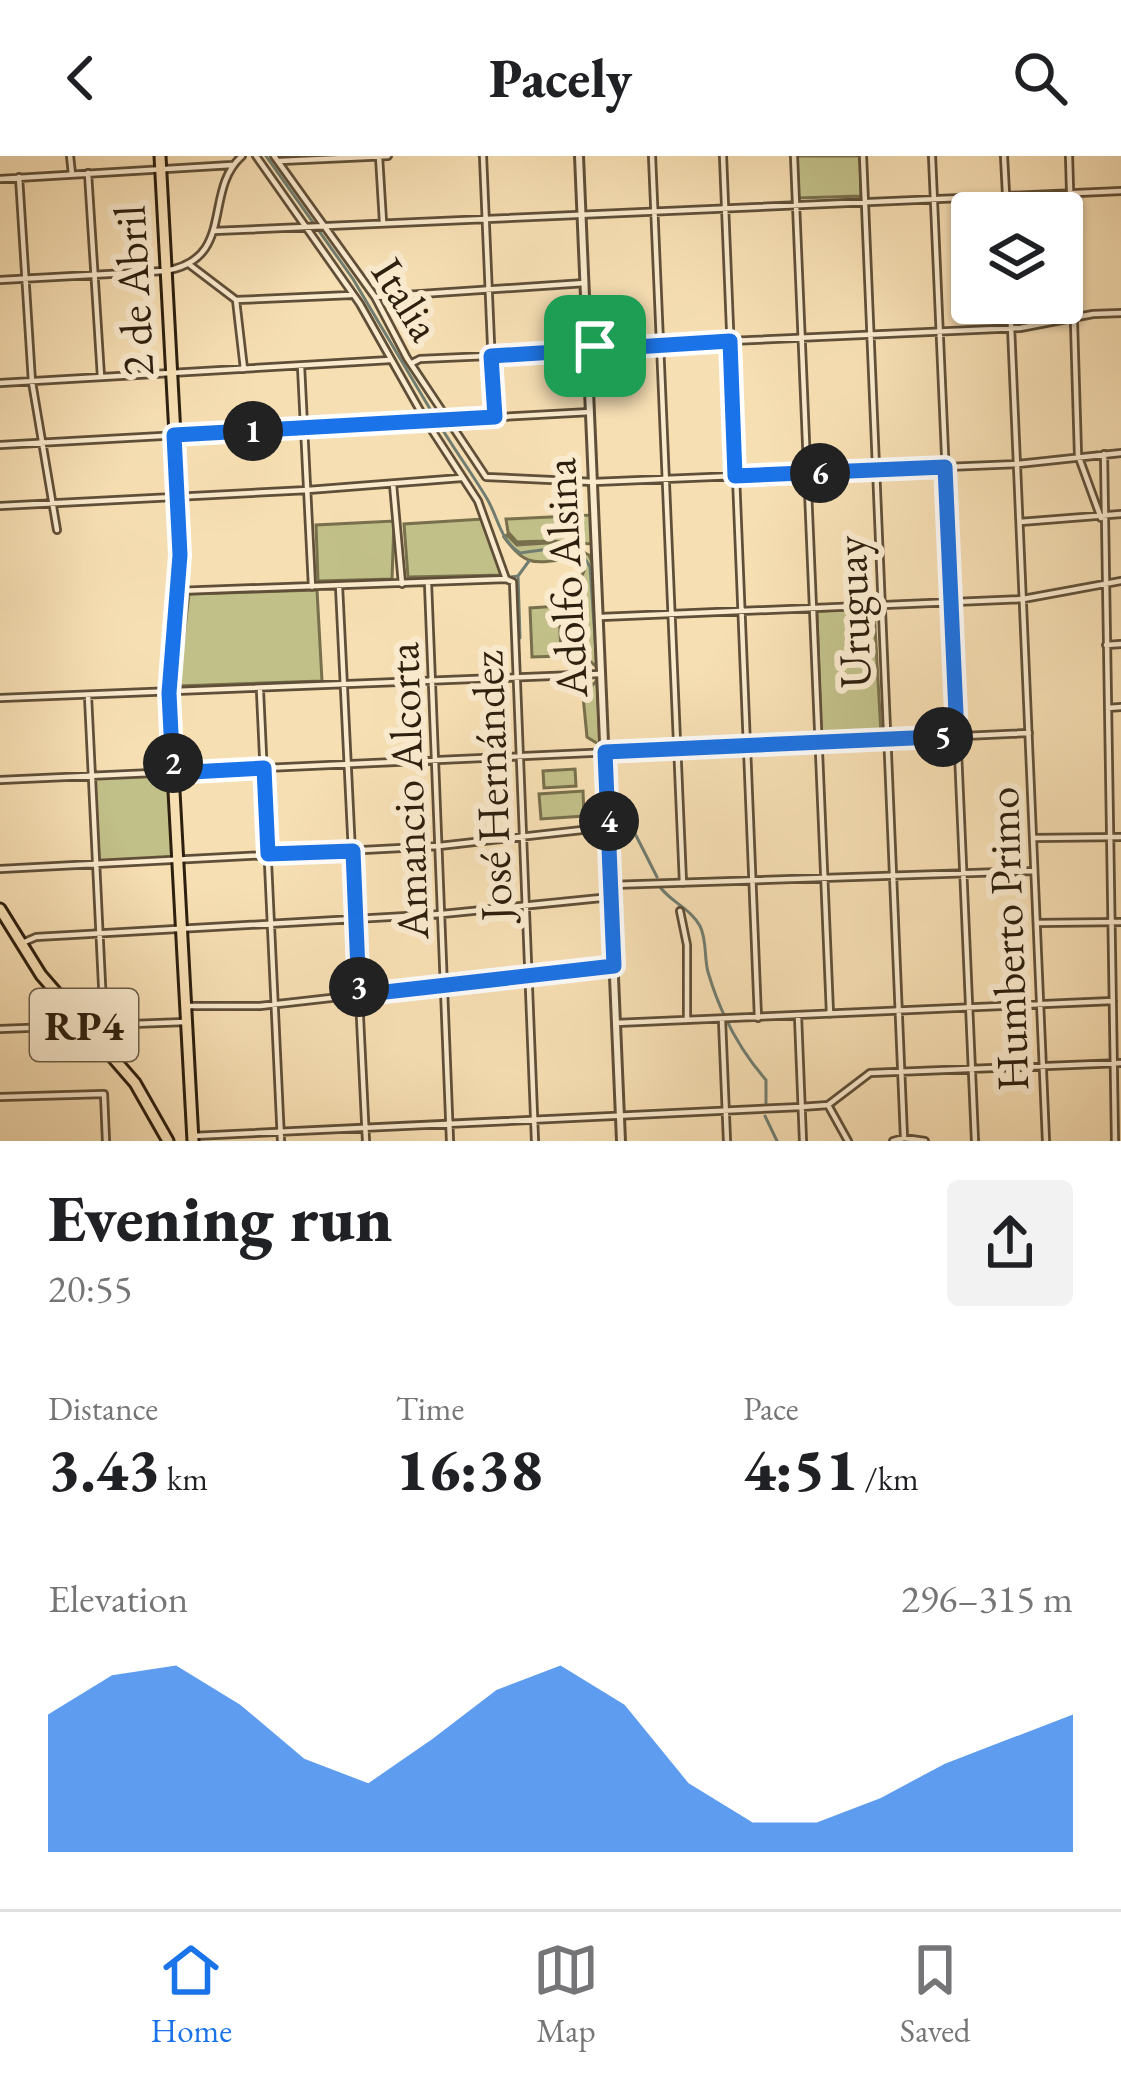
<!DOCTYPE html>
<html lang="en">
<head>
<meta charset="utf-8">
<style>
	body { margin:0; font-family:"EB Garamond",serif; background:#f2f2f2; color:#202124; height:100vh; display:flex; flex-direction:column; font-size:45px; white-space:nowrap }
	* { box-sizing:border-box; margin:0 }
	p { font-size:39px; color:#757577 }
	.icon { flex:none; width:66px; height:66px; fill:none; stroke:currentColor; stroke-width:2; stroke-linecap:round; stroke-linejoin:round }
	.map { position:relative; height:985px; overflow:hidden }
	.drawer { display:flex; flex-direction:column; background:#fff; flex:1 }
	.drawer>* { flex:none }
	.fabs { position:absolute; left:951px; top:36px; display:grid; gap:24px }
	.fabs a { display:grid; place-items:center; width:132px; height:132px; border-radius:12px; background:#fff; box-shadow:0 3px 9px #0004; font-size:60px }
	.pin { position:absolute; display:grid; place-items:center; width:102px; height:102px; color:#fff; margin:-51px; border-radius:24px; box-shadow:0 6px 18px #0006 }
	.km { position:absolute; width:60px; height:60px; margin:-30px; border-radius:50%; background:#222; color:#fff; font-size:33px; line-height:60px; text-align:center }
	.round { display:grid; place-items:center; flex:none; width:126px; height:126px; border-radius:12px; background:#f2f2f2 }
	.summary { display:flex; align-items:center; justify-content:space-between; height:204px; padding:0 48px }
	h1 { font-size:66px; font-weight:800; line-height:90px }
	.figures { display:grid; grid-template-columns:repeat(3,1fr); gap:18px; height:204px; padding:12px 48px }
	.figures div { display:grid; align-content:center }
	.figures b { font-size:60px; font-weight:800 }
	.figures small { font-size:33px; font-weight:400 }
	.figures p { font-size:33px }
	.chart { height:336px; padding:24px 48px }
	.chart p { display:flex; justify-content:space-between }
	.chart svg { width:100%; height:216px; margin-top:12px; fill:#1a73e8; opacity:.7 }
	header { display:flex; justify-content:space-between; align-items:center; height:156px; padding:0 48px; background:#fff; font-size:54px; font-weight:800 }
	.menu { display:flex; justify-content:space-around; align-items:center; height:168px; border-top:3px solid #e0e0e0; background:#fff; font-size:33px; color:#757577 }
	.menu a { display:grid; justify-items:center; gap:6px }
	.menu .current { color:#1a73e8 }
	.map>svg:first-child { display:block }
	.green { fill:#c2c089; stroke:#78704c; stroke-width:3 }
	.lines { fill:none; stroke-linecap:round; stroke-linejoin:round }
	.stream { stroke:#707d70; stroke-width:3 }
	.minor-casing { stroke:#604f38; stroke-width:10 }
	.tertiary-casing { stroke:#604f38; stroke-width:12 }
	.primary-casing { stroke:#2d1f0e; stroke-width:15 }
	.minor { stroke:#faeace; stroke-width:4.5 }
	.tertiary { stroke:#faeace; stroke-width:6 }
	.primary { stroke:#f7dfb4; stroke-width:9 }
	.route-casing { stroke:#fff; stroke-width:24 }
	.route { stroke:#1a73e8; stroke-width:15 }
	.labels { text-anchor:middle; stroke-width:12; stroke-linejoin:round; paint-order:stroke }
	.shield { fill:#faeace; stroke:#6a5c48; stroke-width:3 }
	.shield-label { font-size:42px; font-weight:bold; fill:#2d1f0e }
	.street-label { font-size:45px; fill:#2d1f0e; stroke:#faeace }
</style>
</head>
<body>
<header><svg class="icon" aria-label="back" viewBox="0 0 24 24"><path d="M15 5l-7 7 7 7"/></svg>Pacely<svg class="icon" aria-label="search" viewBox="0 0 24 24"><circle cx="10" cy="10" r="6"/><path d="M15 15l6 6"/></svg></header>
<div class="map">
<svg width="1121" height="985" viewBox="0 0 1121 985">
	<rect width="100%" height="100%" fill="#f7dfb4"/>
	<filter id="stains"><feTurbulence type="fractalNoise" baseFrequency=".00167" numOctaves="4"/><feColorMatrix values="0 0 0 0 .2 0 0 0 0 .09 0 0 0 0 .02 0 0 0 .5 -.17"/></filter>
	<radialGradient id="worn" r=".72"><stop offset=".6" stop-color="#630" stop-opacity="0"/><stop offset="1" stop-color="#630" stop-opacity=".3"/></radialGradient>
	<path class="green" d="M797 0H860L861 40 798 42Z
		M592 359 593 388C565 386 547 384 517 386L508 376 506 363Z
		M483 363 503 419 408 421 404 368Z
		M394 365 392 423 318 425 316 369Z
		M507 379 517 389 563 386 589 399 593 409 597 511 577 495 576 432 584 415 571 403C535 406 527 413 504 381Z
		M317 434 322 525 178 530 189 438Z
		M559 450 561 500 532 501 530 452Z
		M874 453 881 577 821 579 817 455Z
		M597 524 600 583V589L587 581 583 540Z
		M575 613 576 630 544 632 543 615Z
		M173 617 177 704 95 708 92 620Z
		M583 635 584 660 541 663 539 638Z"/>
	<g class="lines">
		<path class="stream" d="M266 0 353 123 433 258
			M439 268C454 293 471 316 486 341 498 360 500 385 520 397 546 394 577 384 590 411L597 511
			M518 420 520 482
			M511 421 518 420 529 405
			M597 524 600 583
			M600 604 603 630
			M614 636 657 721
			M660 731C671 746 691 753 700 770 707 784 704 801 708 816 720 857 738 892 766 924V947
			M765 960 777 985"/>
		<g class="minor-casing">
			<path id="minor" d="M70 0 72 18
				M256 0 360 148 426 265 478 345 506 423 513 426 535 985
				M274 0 375 141 407 202 486 321 594 326 1018 308 1121 297
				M379 0 383 66
				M483 0 494 258
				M652 0 683 727
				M723 0 758 862
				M794 0 830 858
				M863 0 904 982
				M932 0 975 985
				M1004 0 1007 57
				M1069 0 1078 299 1101 362
				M280 5 388 0
				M88 17 101 221
				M19 21 32 226 57 374
				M0 23 232 9
				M214 75 1121 35
				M190 109 236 144 351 139
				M0 124 164 115C237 104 202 35 242 0
				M376 141 585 127
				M236 144 244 213
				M1010 147 1046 985
				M412 207 420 203 582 196 595 191 1020 172 1093 158 1121 157
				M301 210 312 431
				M0 227 390 204
				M0 289 590 256
				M1104 298 1115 985
				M393 328 402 428
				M0 350 308 334 461 322
				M1020 366 1121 358
				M428 427 450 985
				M339 430 366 985
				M177 435 506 423
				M601 461 1023 443 1121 425
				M1106 489 1121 488
				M260 535 281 985
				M88 540 104 870
				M0 542 600 518
				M1108 552 1121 551
				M0 624 1029 577
				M1033 682 1121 681
				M0 713 439 690 609 671
				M611 729 1034 715
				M680 755 687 789V864
				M1037 767 1121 766
				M20 788 36 781 442 758 611 741
				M190 850H260L614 810
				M798 860 803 985
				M722 864 727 985
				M616 867 1113 845
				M0 873 185 866
				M0 941 104 938 106 985
				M828 949 848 985
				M193 980 801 951 828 949 870 917 1121 907
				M893 985 904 982 925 985"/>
		</g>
		<g class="tertiary-casing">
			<path id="tertiary" d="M579 0 621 985"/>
		</g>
		<g class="primary-casing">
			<path id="primary" d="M160 0 180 372 169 543 193 985
				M0 753 41 819 135 927 168 985"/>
		</g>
		<use href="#minor" class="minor"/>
		<use href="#tertiary" class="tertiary"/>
		<use href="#primary" class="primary"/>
	</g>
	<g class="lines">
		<g class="route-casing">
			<path id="route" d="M730 185 735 320 945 311 957 580 605 596 614 810 359 839 353 695 268 698 264 612 173 617 169 537 180 399 174 279 495 261 491 200Z"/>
		</g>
		<use href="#route" class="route"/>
	</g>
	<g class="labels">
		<rect class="shield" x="30" y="833" width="108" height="72" rx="9"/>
		<g class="shield-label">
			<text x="84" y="884">RP4</text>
		</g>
		<g class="street-label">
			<text transform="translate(133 135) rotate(-93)" y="16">2 de Abril</text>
			<text transform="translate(407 143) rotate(58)" y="16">Italia</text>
			<text transform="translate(565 422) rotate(-93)" y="16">Adolfo Alsina</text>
			<text transform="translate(852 456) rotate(-92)" y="16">Uruguay</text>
			<text transform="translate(491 630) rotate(-92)" y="16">José Hernández</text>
			<text transform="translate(407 635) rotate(-92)" y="16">Amancio Alcorta</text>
			<text transform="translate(1007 783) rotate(-92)" y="16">Humberto Primo</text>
		</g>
	</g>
	<rect width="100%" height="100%" filter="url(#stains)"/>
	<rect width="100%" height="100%" fill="url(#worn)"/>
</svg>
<div class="fabs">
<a><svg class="icon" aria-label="layers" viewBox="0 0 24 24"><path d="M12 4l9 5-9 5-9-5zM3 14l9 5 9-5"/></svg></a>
</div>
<div class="pin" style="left:595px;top:190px;background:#1e9e55"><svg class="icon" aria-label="arrive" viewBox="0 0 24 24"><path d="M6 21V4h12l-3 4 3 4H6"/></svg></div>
<b class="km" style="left:253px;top:275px">1</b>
<b class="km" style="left:173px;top:607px">2</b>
<b class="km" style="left:359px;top:831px">3</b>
<b class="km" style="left:609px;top:665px">4</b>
<b class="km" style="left:943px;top:581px">5</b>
<b class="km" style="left:820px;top:317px">6</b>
</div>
<section class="drawer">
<div class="summary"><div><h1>Evening run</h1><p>20:55</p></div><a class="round"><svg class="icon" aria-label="share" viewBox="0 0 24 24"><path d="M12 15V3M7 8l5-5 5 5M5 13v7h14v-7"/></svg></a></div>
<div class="figures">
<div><p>Distance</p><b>3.43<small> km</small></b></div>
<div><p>Time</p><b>16:38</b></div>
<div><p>Pace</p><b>4:51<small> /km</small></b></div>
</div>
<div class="chart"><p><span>Elevation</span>296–315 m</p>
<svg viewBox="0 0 160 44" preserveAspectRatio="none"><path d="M0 44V16L10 8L20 6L30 14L40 25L50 30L60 21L70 11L80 6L90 14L100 30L110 38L120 38L130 33L140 26L150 21L160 16V44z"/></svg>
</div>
</section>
<nav class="menu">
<a class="current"><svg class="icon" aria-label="home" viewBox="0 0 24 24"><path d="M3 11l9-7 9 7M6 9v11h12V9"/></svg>Home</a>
<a><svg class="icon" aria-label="map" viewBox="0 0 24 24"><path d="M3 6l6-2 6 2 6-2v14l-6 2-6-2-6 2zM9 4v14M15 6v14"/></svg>Map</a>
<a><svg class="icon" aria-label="saved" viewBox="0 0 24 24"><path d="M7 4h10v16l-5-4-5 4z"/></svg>Saved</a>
</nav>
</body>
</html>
